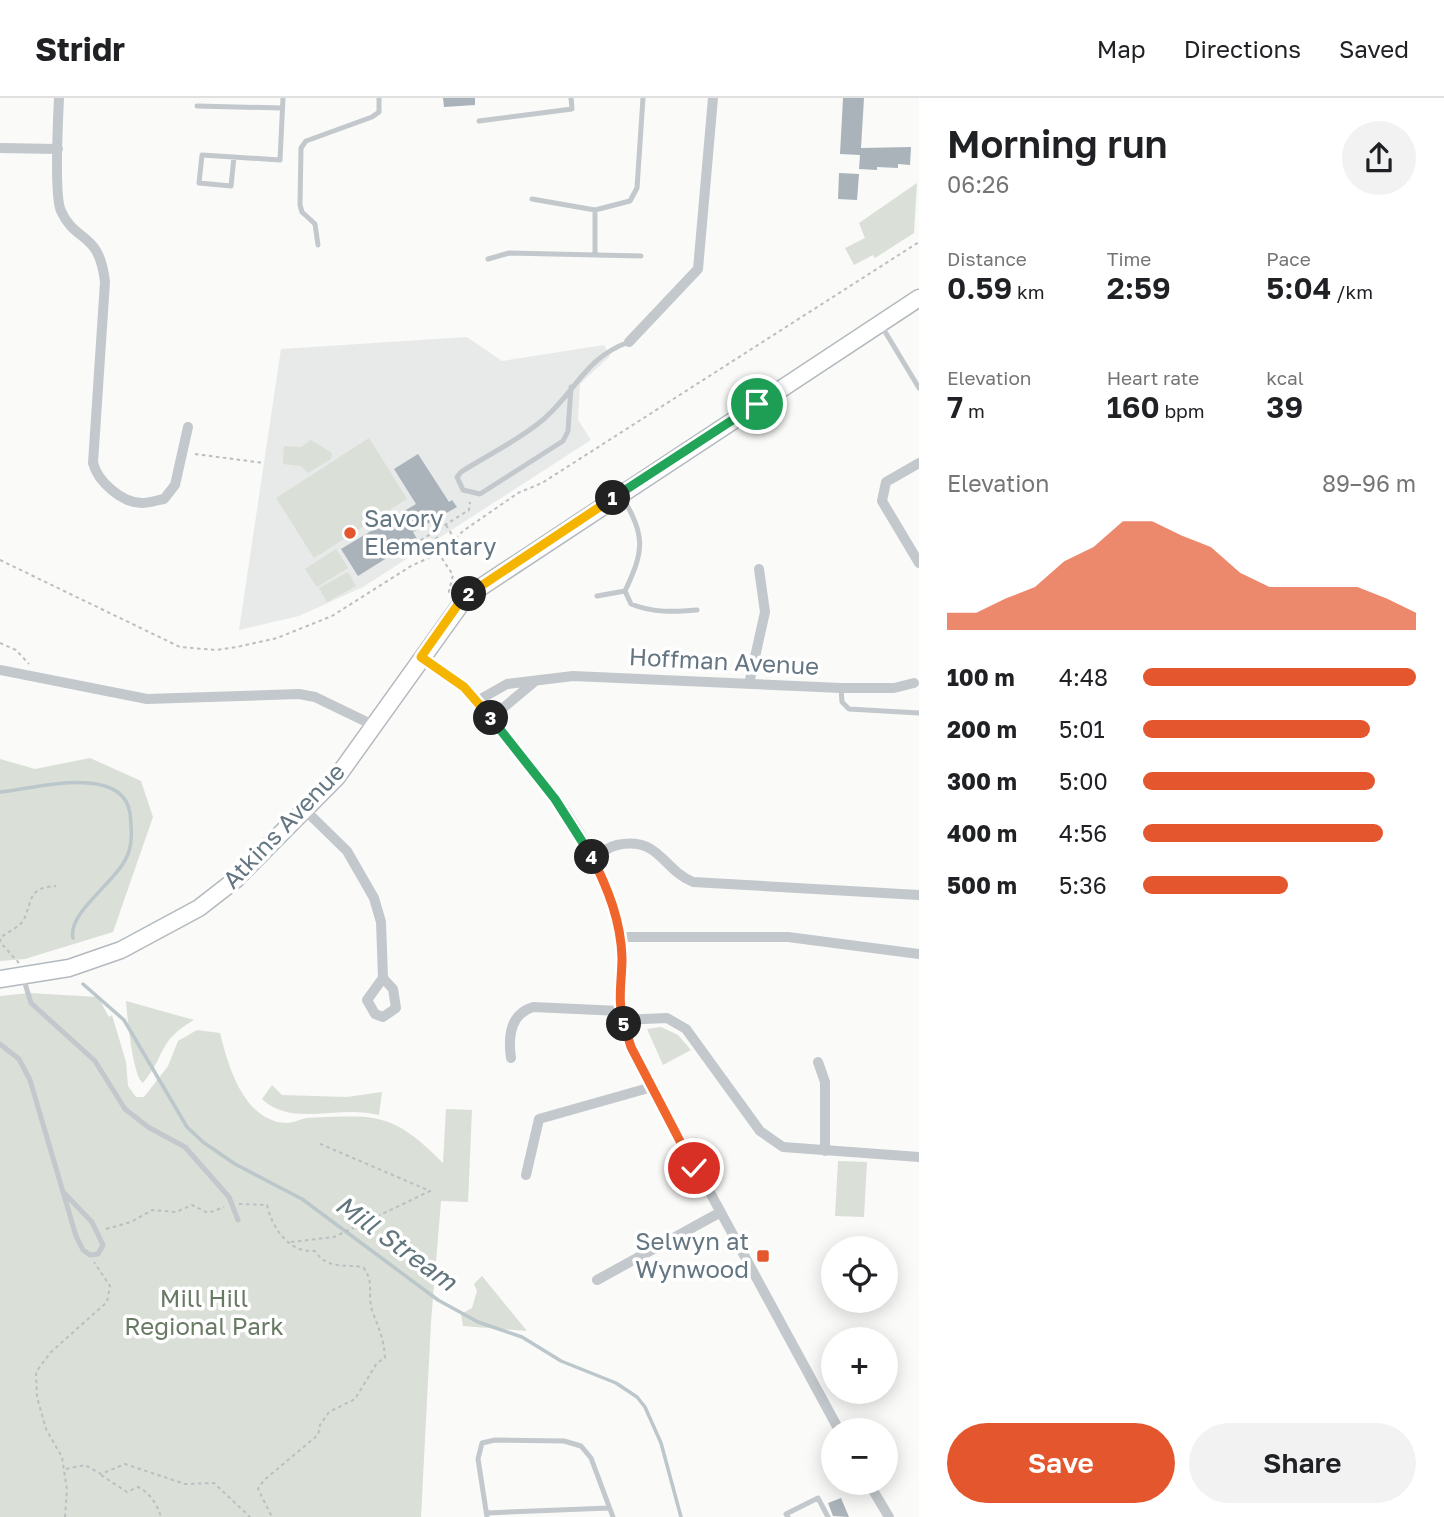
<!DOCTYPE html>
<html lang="en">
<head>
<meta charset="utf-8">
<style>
	body { margin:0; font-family:"Golos Text",sans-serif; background:#f2f2f2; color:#202124; height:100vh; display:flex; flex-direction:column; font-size:26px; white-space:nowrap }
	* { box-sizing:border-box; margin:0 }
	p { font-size:23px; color:#757577 }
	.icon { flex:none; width:38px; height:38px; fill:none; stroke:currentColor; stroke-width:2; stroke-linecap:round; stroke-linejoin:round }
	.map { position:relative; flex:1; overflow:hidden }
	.panel { display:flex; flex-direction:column; background:#fff; width:525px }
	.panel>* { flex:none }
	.tools { position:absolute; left:821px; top:1138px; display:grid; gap:14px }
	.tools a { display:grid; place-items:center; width:77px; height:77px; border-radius:50%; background:#fff; box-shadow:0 4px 18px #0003; font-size:35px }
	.pin { position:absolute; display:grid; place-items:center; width:60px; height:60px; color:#fff; margin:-30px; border:4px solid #fff; border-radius:50%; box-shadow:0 2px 7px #0007 }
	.km { position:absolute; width:35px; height:35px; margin:-18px; border-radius:50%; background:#222; color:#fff; font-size:19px; line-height:35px; text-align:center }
	.round { display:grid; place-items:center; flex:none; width:74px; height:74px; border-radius:37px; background:#f2f2f2 }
	.summary { display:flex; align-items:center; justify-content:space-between; height:119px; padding:0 28px }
	h1 { font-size:38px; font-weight:600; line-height:52px }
	.figures { display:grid; grid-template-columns:repeat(3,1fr); gap:10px; height:119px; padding:7px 28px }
	.figures div { display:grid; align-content:center }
	.figures b { font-size:30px; font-weight:600 }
	.figures small { font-size:19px; font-weight:400 }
	.figures p { font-size:19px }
	.chart { height:196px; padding:14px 28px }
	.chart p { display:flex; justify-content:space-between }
	.chart svg { width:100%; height:126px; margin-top:7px; fill:#e4572e; opacity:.7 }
	.cta { display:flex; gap:14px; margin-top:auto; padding:14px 28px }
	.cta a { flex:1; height:80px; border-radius:42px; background:#e4572e; color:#fff; font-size:28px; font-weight:600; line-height:80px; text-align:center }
	.cta a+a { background:#f2f2f2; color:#202124 }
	ul { padding:0 28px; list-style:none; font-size:23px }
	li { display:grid; grid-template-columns:112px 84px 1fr; align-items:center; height:52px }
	li i { height:18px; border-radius:9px; background:#e4572e }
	header { display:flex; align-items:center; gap:42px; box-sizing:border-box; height:98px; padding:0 35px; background:#fff; border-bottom:2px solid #e0e0e0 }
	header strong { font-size:33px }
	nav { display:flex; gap:38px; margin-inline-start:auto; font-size:24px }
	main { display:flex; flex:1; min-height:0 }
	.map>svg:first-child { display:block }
	.built { fill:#e8e9e9 }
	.green { fill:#dadfd7 }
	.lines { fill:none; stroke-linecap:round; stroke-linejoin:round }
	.stream { stroke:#bbc7cb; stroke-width:3.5 }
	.building { fill:#aab3b9 }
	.secondary-casing { stroke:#b3babf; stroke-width:19 }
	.path { stroke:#bbbfc2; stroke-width:2; stroke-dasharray:3.5 3.5; stroke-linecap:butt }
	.lane { stroke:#c3c8cc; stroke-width:5 }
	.street { stroke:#c3c8cc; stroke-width:10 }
	.secondary { stroke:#fff; stroke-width:16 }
	.path-bridge { stroke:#bbbfc2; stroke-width:2; stroke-dasharray:3.5 3.5; stroke-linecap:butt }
	.split-1-casing { stroke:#fff; stroke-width:14 }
	.split-2-casing { stroke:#fff; stroke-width:14 }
	.split-3-casing { stroke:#fff; stroke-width:14 }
	.split-4-casing { stroke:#fff; stroke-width:14 }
	.split-5-casing { stroke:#fff; stroke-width:14 }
	.split-6-casing { stroke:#fff; stroke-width:14 }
	.split-1 { stroke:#22a559; stroke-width:9 }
	.split-2 { stroke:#f5b400; stroke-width:9 }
	.split-3 { stroke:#f5b400; stroke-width:9 }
	.split-4 { stroke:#22a559; stroke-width:9 }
	.split-5 { stroke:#f0652b; stroke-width:9 }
	.split-6 { stroke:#f0652b; stroke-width:9 }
	.poi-dot { fill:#e4572e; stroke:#fff; stroke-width:2.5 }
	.labels { text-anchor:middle; stroke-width:7; stroke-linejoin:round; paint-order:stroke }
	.poi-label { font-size:24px; fill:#657683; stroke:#fff; text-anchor:start }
	.street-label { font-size:24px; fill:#657683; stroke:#fff }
	.park-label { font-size:24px; fill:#687a64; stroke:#fff }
	.water-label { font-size:26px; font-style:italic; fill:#60757c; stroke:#fff }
</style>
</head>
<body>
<header>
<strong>Stridr</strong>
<nav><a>Map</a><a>Directions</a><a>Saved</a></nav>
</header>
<main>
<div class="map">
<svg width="919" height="1419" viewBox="0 0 919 1419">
	<rect width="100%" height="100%" fill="#fafaf8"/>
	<path class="built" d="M467 239 502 263 604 247 610 258 580 286 578 322 591 342 363 489 299 518 239 532 281 251Z"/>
	<path class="green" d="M917 85 914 135 875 160 873 157 854 167 845 150 865 140 859 125Z
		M369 340 407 401 314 460 276 400Z
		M311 342 332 355 331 361 308 375 301 368 283 366 284 348 301 349Z
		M336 451 348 470 317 489 305 471Z
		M348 474 356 488 327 504 319 490Z
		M90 660 141 683 153 719 113 834 25 861 0 863V661L35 671Z
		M29 895 98 899 109 919 112 917 126 964 128 988 136 999H144L168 968 178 943 197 932 220 935C228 968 244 1023 286 1025 294 1025 300 1021 307 1020 322 1019 351 1018 366 1019 399 1022 421 1043 443 1065L446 1011 472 1012 468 1104 441 1103 431 1224 421 1419H0V898Z
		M126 903 194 922C157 943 167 956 143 985 133 980 127 918 126 903Z
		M661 929 678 937 691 952 663 967 647 931Z
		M272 987 282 997 347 999 382 994 379 1017C339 1006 292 1030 262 1001Z
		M838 1063 867 1064 864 1119 835 1118Z
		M482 1178 527 1233 463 1228 461 1216 472 1210 477 1193 474 1186Z"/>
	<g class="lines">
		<path class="stream" d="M0 694C33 691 122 665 130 715 131 728 133 741 129 753 121 782 67 813 73 840
			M83 886 124 922 187 1029 203 1044 235 1066 302 1101 438 1202 478 1224 522 1239 561 1263 616 1285 637 1299 645 1309 661 1345 681 1419"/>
	</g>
	<path class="building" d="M443 0H475V7L444 9Z
		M843 0H864L861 50 911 49 910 67 898 66V70L877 69V72L859 71 860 57 840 56Z
		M839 75 859 76 857 102 838 101Z
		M418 356 449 404 452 402 457 409 413 434 417 441 358 478 341 451 416 406 394 371Z
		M841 1400 849 1419 833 1418 828 1405Z"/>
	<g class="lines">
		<g class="secondary-casing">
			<path id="secondary" d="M0 881 69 870 121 852 199 810 235 782 337 679 466 499 919 200"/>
		</g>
		<path class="path" d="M195 356 264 365
			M446 427 454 440
			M431 444 425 448 421 442 469 412 470 404
			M0 462 180 549 216 552 237 549 277 540 332 518 411 468 442 454 463 433 518 395 542 385 919 144
			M0 545 16 552 29 566
			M19 865 0 844 1 839C8 834 20 829 24 821 33 802 27 790 56 788
			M239 1106 267 1107C272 1130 289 1155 315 1153 328 1172 343 1166 363 1169 375 1184 367 1196 372 1212 378 1229 384 1240 385 1260L377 1265 355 1301 329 1314 320 1327 318 1337 264 1382 258 1391 272 1419
			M106 1131 131 1124 152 1112 176 1114 192 1107 208 1115 224 1109
			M291 1144 334 1139 430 1093 318 1045
			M66 1371 85 1367 101 1376 125 1366 185 1386 214 1385 250 1419
			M101 1377 127 1394 138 1389C150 1395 157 1406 161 1419
			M65 1419 67 1392 62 1359 46 1331 37 1299 36 1274 51 1254 107 1204 110 1188 94 1164"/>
		<path class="lane" d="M197 8 282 10
			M479 23 572 11 571 0
			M234 59 231 88 199 85 202 57 280 62 283 0
			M532 101 595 112 630 103 637 90 643 0
			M595 112V157
			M318 147 315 126 302 114 300 107 301 50 306 43 372 19 379 14V0
			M488 161 509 155 641 158
			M881 227 919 290
			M571 289 568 333 563 343 480 396 463 392 457 379 461 374C486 358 515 344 539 325 574 298 583 260 629 244
			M625 493 631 506C653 515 675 514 697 512
			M597 498 625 493C645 451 645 438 622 398
			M841 590 842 604 849 611 919 615
			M23 879 31 905 95 963 125 1011 148 1029 185 1049 229 1099 238 1122
			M0 946 19 961 30 982 76 1138 83 1152 90 1157 98 1156 103 1147 92 1124 64 1095
			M486 1415 609 1410
			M487 1419 478 1361 482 1345 495 1342 564 1343 581 1348 591 1360 613 1419
			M788 1419 786 1416 818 1400 828 1419"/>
		<path class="street" d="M59 0C58 21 54 98 61 113 76 146 99 132 105 184L93 365C98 384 122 405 142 405 149 405 158 402 164 401L175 387 188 329
			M0 50 58 51
			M629 244 698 171 713 0
			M919 365 886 384 882 403 919 465
			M421 559 464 589 477 603C533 671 607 748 620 838 624 863 617 889 620 913 622 925 627 938 631 949L839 1332
			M0 572 147 601 299 596 315 599 373 627
			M749 586 765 514 759 471
			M477 603 507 586 573 578 841 590H894L914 585
			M491 620 533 585
			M305 712 347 753 374 800 381 824 383 880 367 902 375 916 383 919 396 910 393 891 383 880
			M592 759C601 756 608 749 617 747 659 738 662 771 693 784L919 797
			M621 839H788L919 856
			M622 922 667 920 686 931 760 1033 783 1049 919 1059
			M511 960C508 939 510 916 533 909L620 913
			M818 964 825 984V1053
			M526 1077 539 1021 652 989
			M597 1182 719 1115
			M868 1384 889 1419"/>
		<use href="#secondary" class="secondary"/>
		<path class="path-bridge" d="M438 439 431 444 453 477 448 497"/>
	</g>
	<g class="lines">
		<g class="split-1-casing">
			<path id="split-1" d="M613 400 757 306"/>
		</g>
		<g class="split-2-casing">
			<path id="split-2" d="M469 496 613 400"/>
		</g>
		<g class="split-3-casing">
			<path id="split-3" d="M469 496 457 508 421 559 464 589 491 620"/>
		</g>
		<g class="split-4-casing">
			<path id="split-4" d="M491 620 555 701 592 759"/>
		</g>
		<g class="split-5-casing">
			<path id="split-5" d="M592 759C608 791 621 823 622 860 622 882 617 904 624 926"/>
		</g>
		<g class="split-6-casing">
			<path id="split-6" d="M624 926 631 949 694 1070"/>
		</g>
		<use href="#split-1" class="split-1"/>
		<use href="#split-2" class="split-2"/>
		<use href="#split-3" class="split-3"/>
		<use href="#split-4" class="split-4"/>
		<use href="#split-5" class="split-5"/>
		<use href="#split-6" class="split-6"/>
	</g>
	<g class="poi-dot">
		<circle cx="350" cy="435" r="7"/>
		<rect x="756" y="1151" width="14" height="14" rx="3.5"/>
	</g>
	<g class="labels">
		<g class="poi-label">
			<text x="364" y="429">Savory<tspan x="364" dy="28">Elementary</tspan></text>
			<text x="749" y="1152" text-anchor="end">Selwyn at<tspan x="749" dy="28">Wynwood</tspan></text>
		</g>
		<g class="street-label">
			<text transform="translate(724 564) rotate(3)" y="8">Hoffman Avenue</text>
			<text transform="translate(284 728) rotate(-46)" y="8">Atkins Avenue</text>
		</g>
		<g class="park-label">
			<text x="204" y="1209">Mill Hill<tspan x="204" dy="28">Regional Park</tspan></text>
		</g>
		<g class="water-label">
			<text transform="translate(396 1145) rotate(36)" y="9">Mill Stream</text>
		</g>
	</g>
</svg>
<div class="tools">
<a><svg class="icon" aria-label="locate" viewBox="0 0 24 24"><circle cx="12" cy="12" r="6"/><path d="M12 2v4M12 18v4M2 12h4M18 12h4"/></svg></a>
<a>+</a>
<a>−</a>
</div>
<div class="pin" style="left:757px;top:306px;background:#1e9e55"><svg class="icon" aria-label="arrive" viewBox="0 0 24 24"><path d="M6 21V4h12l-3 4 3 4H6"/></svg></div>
<div class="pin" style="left:694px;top:1070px;background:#d93025"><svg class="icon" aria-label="check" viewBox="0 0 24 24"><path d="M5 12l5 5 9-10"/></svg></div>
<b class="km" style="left:613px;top:400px">1</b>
<b class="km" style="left:469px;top:496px">2</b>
<b class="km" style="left:491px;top:620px">3</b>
<b class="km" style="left:592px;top:759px">4</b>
<b class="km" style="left:624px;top:926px">5</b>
</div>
<section class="panel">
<div class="summary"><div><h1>Morning run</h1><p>06:26</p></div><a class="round"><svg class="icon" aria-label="share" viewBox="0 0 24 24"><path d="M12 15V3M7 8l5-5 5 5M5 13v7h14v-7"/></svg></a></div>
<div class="figures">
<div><p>Distance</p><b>0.59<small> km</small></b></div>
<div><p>Time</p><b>2:59</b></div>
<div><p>Pace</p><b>5:04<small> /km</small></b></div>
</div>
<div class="figures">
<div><p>Elevation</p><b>7<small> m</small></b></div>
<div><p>Heart rate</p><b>160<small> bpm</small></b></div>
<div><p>kcal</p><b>39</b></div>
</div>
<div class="chart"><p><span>Elevation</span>89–96 m</p>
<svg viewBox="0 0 160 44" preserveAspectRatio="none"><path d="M0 44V38L10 38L20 33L30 29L40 20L50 15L60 6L70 6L80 11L90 15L100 24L110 29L120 29L130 29L140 29L150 33L160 38V44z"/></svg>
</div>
<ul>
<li><b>100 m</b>4:48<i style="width:100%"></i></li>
<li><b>200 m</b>5:01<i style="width:83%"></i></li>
<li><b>300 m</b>5:00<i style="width:85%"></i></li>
<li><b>400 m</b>4:56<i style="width:88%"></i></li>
<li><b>500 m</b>5:36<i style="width:53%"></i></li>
</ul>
<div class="cta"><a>Save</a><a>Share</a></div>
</section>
</main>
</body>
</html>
